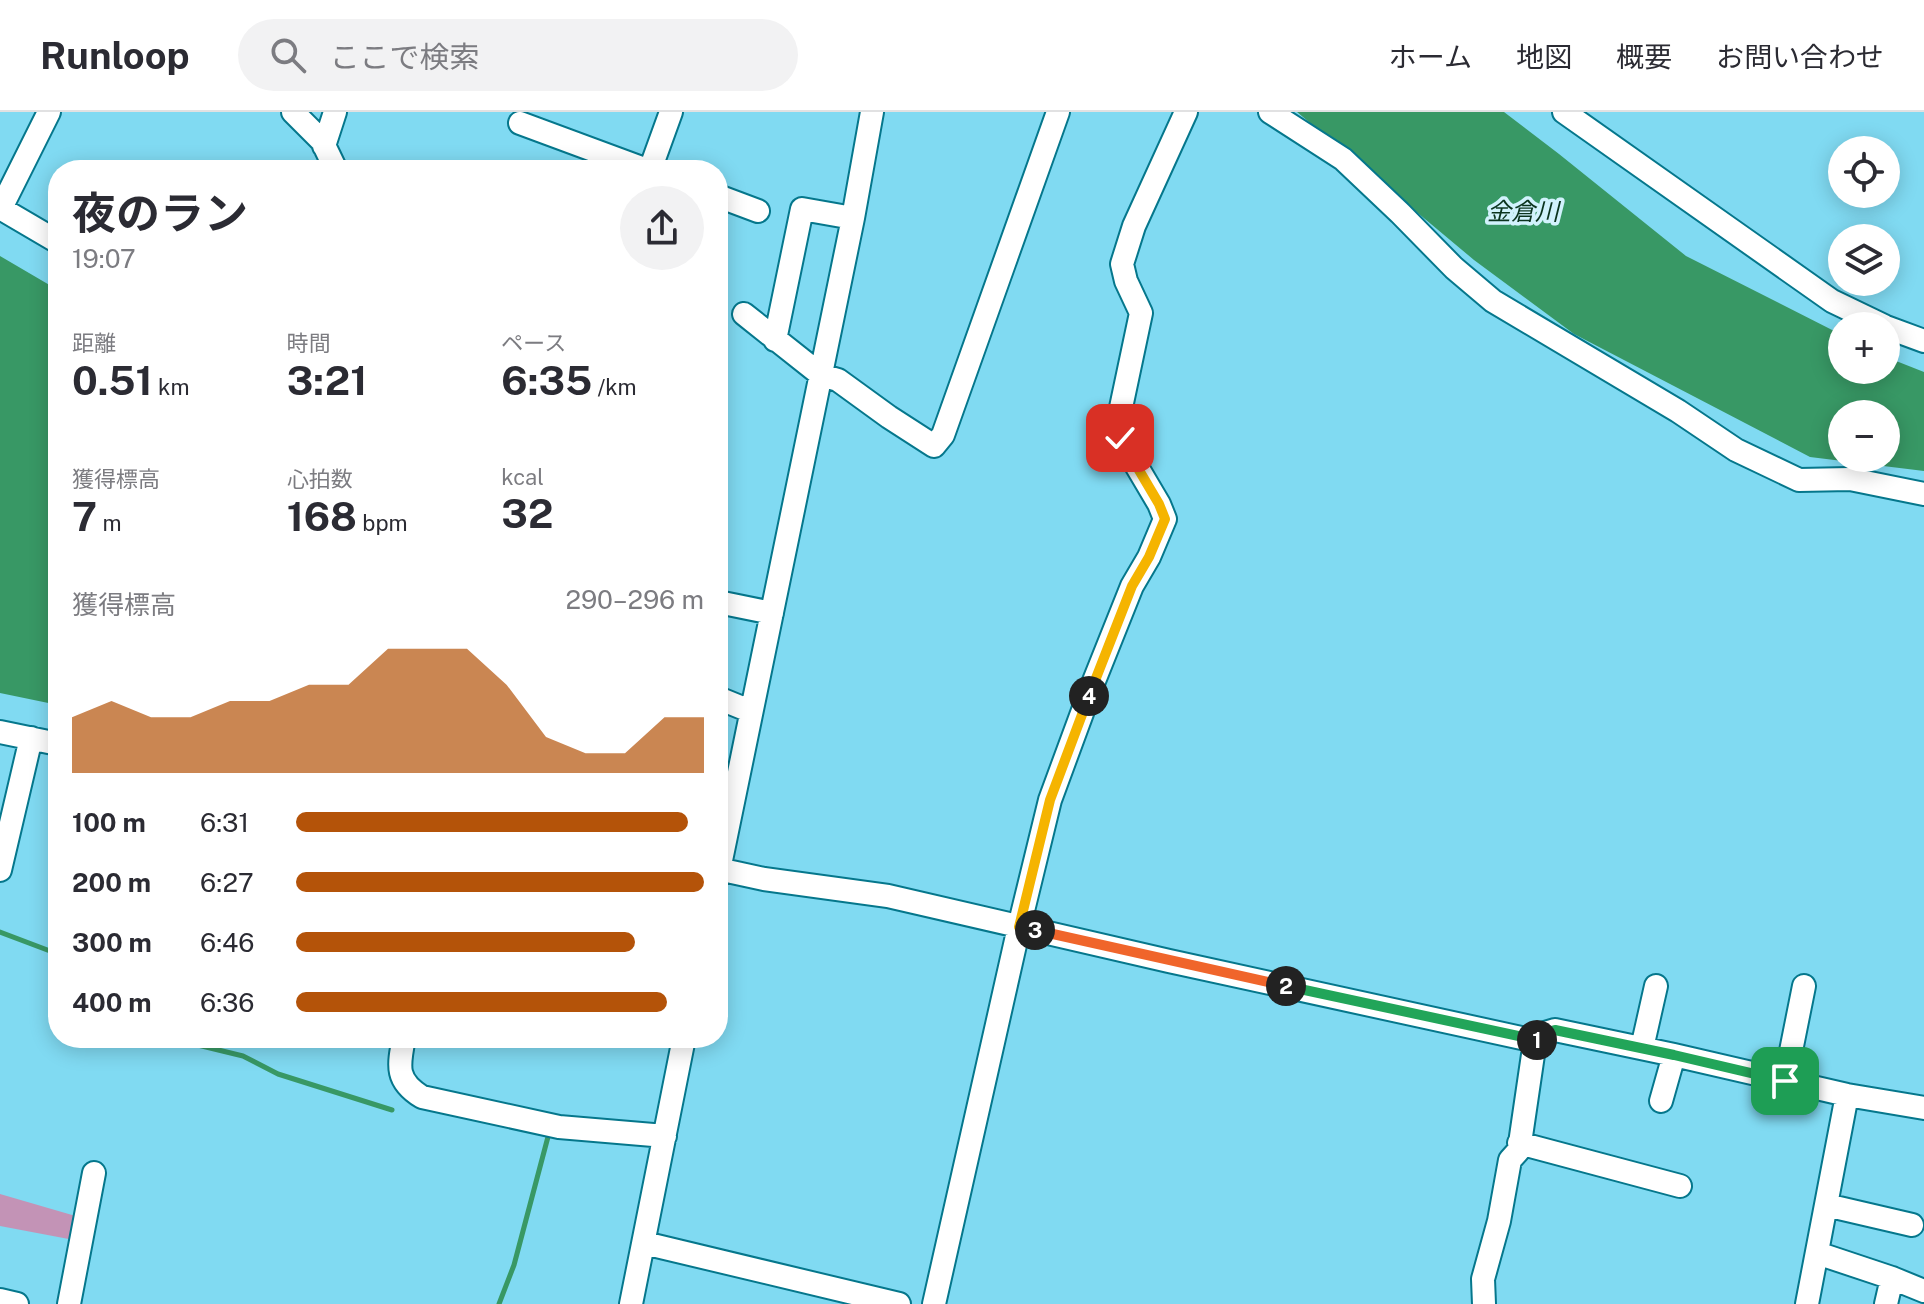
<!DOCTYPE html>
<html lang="ja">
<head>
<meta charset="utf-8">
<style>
	body { margin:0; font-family:"Public Sans","Noto Sans JP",sans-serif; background:#f2f2f3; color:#2b2b33; height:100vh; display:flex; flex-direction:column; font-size:30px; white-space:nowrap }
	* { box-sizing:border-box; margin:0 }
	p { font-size:26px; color:#7c7c81 }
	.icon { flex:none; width:44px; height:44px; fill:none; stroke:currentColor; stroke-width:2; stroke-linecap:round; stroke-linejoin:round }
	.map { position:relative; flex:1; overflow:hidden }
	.side { position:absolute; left:48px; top:48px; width:680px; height:888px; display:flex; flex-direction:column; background:#fff; border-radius:32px; box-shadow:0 4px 20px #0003 }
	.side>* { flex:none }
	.controls { position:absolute; left:1828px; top:24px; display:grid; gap:16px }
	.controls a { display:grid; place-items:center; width:72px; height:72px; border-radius:50%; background:#fff; box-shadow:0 4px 20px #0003; font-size:40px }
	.pin { position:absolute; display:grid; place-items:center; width:68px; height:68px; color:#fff; margin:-34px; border-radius:16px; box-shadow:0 4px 12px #0006 }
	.km { position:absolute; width:40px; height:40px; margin:-20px; border-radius:50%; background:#222; color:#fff; font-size:22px; line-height:40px; text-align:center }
	.round { display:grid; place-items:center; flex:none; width:84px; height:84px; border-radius:42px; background:#f2f2f3 }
	.head { display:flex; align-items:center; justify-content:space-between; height:136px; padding:0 24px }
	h1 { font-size:44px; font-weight:700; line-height:60px }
	.figures { display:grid; grid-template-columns:repeat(3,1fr); gap:12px; height:136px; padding:8px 24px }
	.figures div { display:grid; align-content:center }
	.figures b { font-size:40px; font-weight:700 }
	.figures small { font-size:22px; font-weight:400 }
	.figures p { font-size:22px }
	.chart { height:224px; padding:16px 24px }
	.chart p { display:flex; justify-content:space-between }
	.chart svg { width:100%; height:144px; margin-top:8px; fill:#b45309; opacity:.7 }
	ul { padding:0 24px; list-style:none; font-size:26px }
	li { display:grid; grid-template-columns:128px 96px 1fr; align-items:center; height:60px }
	li i { height:20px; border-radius:10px; background:#b45309 }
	header { display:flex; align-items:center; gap:48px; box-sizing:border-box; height:112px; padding:0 40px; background:#fff; border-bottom:2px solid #e1e1e2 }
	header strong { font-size:38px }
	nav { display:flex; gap:44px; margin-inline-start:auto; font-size:28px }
	.search { width:560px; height:72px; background:#f2f2f3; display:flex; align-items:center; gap:20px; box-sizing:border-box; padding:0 28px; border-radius:44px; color:#7c7c81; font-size:30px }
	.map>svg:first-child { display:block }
	.green { fill:#c393b6 }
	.water { fill:#389865; fill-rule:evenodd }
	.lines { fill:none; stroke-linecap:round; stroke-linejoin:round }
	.stream { stroke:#389865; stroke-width:5 }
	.minor-casing { stroke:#05778c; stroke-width:26 }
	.minor { stroke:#fff; stroke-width:22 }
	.split-1-casing { stroke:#fff; stroke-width:16 }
	.split-2-casing { stroke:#fff; stroke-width:16 }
	.split-3-casing { stroke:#fff; stroke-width:16 }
	.split-4-casing { stroke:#fff; stroke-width:16 }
	.split-5-casing { stroke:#fff; stroke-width:16 }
	.split-1 { stroke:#22a559; stroke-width:10 }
	.split-2 { stroke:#22a559; stroke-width:10 }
	.split-3 { stroke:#f0652b; stroke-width:10 }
	.split-4 { stroke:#f5b400; stroke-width:10 }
	.split-5 { stroke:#f5b400; stroke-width:10 }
	.labels { text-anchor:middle; stroke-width:7; stroke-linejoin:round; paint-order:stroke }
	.water-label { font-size:24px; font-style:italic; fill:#0b341e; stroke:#d1f2fc }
</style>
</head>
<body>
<header>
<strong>Runloop</strong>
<div class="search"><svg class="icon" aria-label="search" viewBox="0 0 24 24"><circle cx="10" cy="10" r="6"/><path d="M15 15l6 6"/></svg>ここで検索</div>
<nav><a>ホーム</a><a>地図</a><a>概要</a><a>お問い合わせ</a></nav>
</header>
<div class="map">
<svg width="1924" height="1192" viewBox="0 0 1924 1192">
	<rect width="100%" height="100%" fill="#80daf2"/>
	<path class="green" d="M0 1082 79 1105 74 1128 0 1114Z"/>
	<path class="water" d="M1297 0H1504L1559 42 1686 144 1842 223V258H1886V245L1924 260V359L1810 345 1574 222 1474 148ZM1842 302H1886V346H1842Z
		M0 144 58 178V593L0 581Z"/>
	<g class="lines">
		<path class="stream" d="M0 820 58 842
			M169 926 243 944 278 962 392 998
			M499 1192 514 1153 549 1021"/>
		<g class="minor-casing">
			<path id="minor" d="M293 0 322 29 336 58
				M1270 0 1343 47 1400 101 1454 156 1493 189 1678 299 1736 338 1799 368 1850 367 1924 382
				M1564 0 1832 189 1884 214
				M520 11 647 58
				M324 34 335 0
				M650 58 671 0
				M718 84 758 99
				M0 96 58 130
				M1 96 49 0
				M744 202 821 263 838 268 889 305 934 334 943 323 1058 0
				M1886 215 1924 229
				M775 228 802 97 853 106
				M718 490 772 501
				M718 586 750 599
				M0 620 58 632
				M718 757 764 767 888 784 1169 849 1535 929 1545 921 1555 918 1674 943 1847 983 1924 996
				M0 758 31 626
				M718 763 853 106 872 0
				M404 926C398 955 396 969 422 985L559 1015 665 1024
				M1642 936 1656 874
				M1785 969 1804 874
				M1661 989 1674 943
				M1519 1031 1680 1074
				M1826 1093 1912 1113
				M644 1131 899 1192
				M1817 1141 1892 1166 1924 1179
				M0 1188 17 1192
				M69 1192 94 1061
				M631 1192 684 926
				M934 1192 1019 815 1050 688 1092 574 1132 474 1149 445 1165 407 1159 392 1120 326 1119 305 1141 201 1126 169 1122 152 1134 114 1186 0
				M1484 1192 1483 1167 1499 1109 1510 1048 1519 1038 1535 929
				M1807 1192 1847 983
				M1886 1192 1892 1166"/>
		</g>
		<use href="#minor" class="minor"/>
	</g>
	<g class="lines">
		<g class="split-1-casing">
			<path id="split-1" d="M1537 928 1545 921 1555 918 1674 943 1785 969"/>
		</g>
		<g class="split-2-casing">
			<path id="split-2" d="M1286 874 1537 928"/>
		</g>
		<g class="split-3-casing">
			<path id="split-3" d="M1035 818 1286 874"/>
		</g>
		<g class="split-4-casing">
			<path id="split-4" d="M1035 818 1019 815 1050 688 1089 584"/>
		</g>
		<g class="split-5-casing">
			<path id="split-5" d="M1089 584 1132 474 1149 445 1165 407 1159 392 1120 326"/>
		</g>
		<use href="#split-1" class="split-1"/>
		<use href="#split-2" class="split-2"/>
		<use href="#split-3" class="split-3"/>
		<use href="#split-4" class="split-4"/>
		<use href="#split-5" class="split-5"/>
	</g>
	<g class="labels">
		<g class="water-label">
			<text x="1523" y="108">金倉川</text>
		</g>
	</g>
</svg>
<div class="controls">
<a><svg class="icon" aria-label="locate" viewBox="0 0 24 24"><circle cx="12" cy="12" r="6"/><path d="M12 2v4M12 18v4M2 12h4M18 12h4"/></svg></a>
<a><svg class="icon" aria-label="layers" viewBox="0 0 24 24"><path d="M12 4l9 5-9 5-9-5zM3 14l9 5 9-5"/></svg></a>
<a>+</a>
<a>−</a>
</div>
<div class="pin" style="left:1785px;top:969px;background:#1e9e55"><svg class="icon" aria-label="arrive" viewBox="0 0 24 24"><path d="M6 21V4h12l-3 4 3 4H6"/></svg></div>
<div class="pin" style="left:1120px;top:326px;background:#d93025"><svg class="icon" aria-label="check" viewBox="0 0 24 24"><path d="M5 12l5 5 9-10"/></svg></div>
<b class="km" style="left:1537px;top:928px">1</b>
<b class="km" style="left:1286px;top:874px">2</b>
<b class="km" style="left:1035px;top:818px">3</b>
<b class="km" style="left:1089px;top:584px">4</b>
<section class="side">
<div class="head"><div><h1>夜のラン</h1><p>19:07</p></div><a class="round"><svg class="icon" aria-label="share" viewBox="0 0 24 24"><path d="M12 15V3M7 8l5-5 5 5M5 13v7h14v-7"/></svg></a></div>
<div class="figures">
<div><p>距離</p><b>0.51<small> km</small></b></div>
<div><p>時間</p><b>3:21</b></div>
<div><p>ペース</p><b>6:35<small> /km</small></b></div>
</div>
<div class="figures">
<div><p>獲得標高</p><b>7<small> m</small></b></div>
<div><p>心拍数</p><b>168<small> bpm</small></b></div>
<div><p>kcal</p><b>32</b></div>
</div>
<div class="chart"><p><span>獲得標高</span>290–296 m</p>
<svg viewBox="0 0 160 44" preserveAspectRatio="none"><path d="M0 44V27L10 22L20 27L30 27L40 22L50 22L60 17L70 17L80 6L90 6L100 6L110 17L120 33L130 38L140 38L150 27L160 27V44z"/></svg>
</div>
<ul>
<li><b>100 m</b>6:31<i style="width:96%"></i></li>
<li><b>200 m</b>6:27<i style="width:100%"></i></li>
<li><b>300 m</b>6:46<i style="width:83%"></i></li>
<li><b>400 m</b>6:36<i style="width:91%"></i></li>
</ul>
</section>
</div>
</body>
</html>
